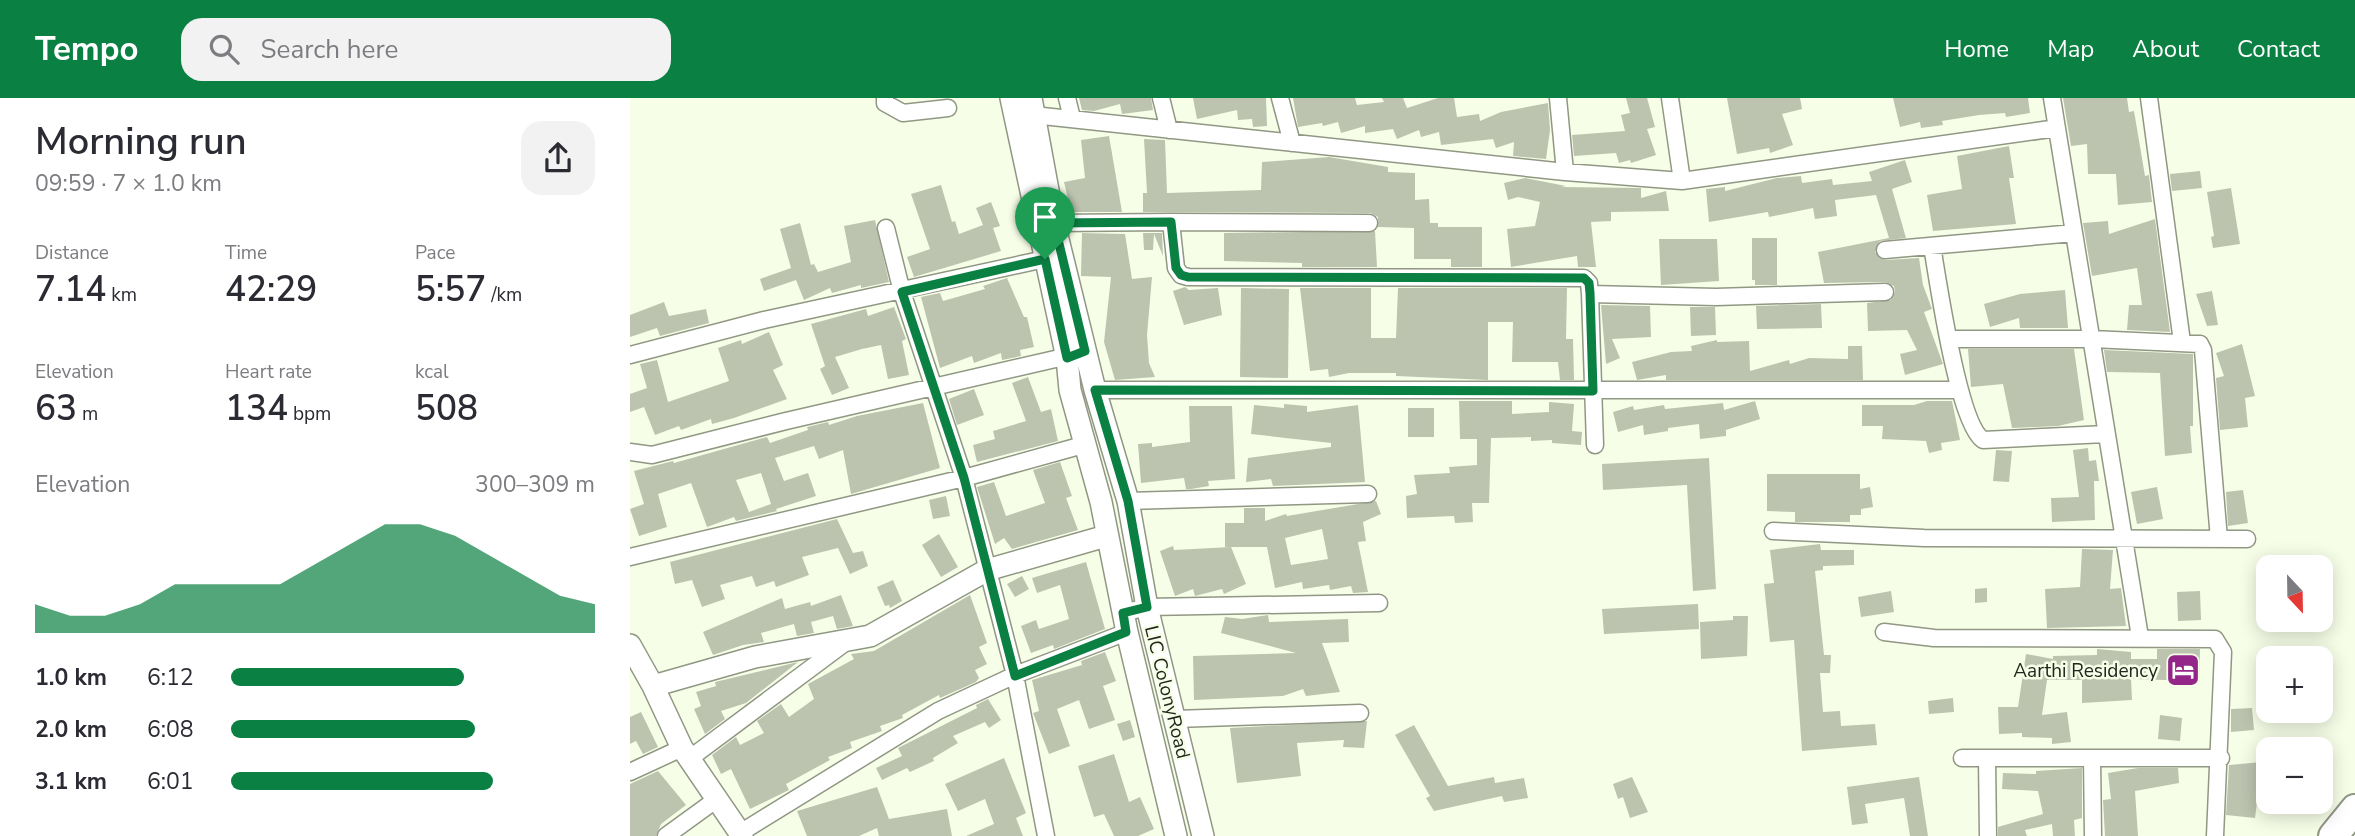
<!DOCTYPE html>
<html lang="en">
<head>
<meta charset="utf-8">
<style>
	body { margin:0; font-family:"Nunito Sans",sans-serif; background:#f2f2f3; color:#2b2b33; height:100vh; display:flex; flex-direction:column; font-size:26px; white-space:nowrap }
	* { box-sizing:border-box; margin:0 }
	p { font-size:23px; color:#7c7c81 }
	.icon { flex:none; width:38px; height:38px; fill:none; stroke:currentColor; stroke-width:2; stroke-linecap:round; stroke-linejoin:round }
	.map { position:relative; flex:1; overflow:hidden }
	.details { display:flex; flex-direction:column; background:#fff; width:630px }
	.details>* { flex:none }
	.needle { width:46px; rotate:158deg }
	.buttons { position:absolute; left:1626px; top:457px; display:grid; gap:14px }
	.buttons a { display:grid; place-items:center; width:77px; height:77px; border-radius:14px; background:#fff; box-shadow:0 4px 18px #0003; font-size:35px }
	.pin { position:absolute; display:grid; place-items:center; width:60px; height:60px; color:#fff; margin:-72px -30px; border-radius:50% 50% 50% 0; rotate:-45deg; box-shadow:0 0 7px #0007 }
	.pin .icon { rotate:45deg }
	.round { display:grid; place-items:center; flex:none; width:74px; height:74px; border-radius:21px; background:#f2f2f3 }
	.summary { display:flex; align-items:center; justify-content:space-between; height:119px; padding:0 35px }
	h1 { font-size:38px; font-weight:600; line-height:52px }
	.figures { display:grid; grid-template-columns:repeat(3,1fr); gap:10px; height:119px; padding:7px 35px }
	.figures div { display:grid; align-content:center }
	.figures b { font-size:35px; font-weight:600 }
	.figures small { font-size:19px; font-weight:400 }
	.figures p { font-size:19px }
	.chart { height:196px; padding:14px 35px }
	.chart p { display:flex; justify-content:space-between }
	.chart svg { width:100%; height:126px; margin-top:7px; fill:#0b8043; opacity:.7 }
	ul { padding:0 35px; list-style:none; font-size:23px }
	li { display:grid; grid-template-columns:112px 84px 1fr; align-items:center; height:52px }
	li i { height:18px; border-radius:9px; background:#0b8043 }
	header { display:flex; align-items:center; gap:42px; box-sizing:border-box; height:98px; padding:0 35px; background:#0b8043; color:#fff }
	header strong { font-size:33px }
	nav { display:flex; gap:38px; margin-inline-start:auto; font-size:24px }
	.search { width:490px; height:63px; background:#f2f2f3; display:flex; align-items:center; gap:18px; box-sizing:border-box; padding:0 24px; border-radius:21px; color:#7c7c81; font-size:26px }
	main { display:flex; flex:1; min-height:0 }
	.map>svg:first-child { display:block }
	.building { fill:#bcc3af; fill-rule:evenodd }
	.lines { fill:none; stroke-linecap:round; stroke-linejoin:round }
	.street-casing { stroke:#909783; stroke-width:19 }
	.secondary-casing { stroke:#909783; stroke-width:24 }
	.highway-casing { stroke:#909783; stroke-width:32 }
	.street { stroke:#fff; stroke-width:16 }
	.secondary { stroke:#fff; stroke-width:21 }
	.highway { stroke:#fff; stroke-width:28 }
	.route-casing { stroke:#fff; stroke-width:14 }
	.route { stroke:#0b8043; stroke-width:9 }
	.labels { text-anchor:middle; stroke-width:5; stroke-linejoin:round; paint-order:stroke }
	.poi-label { font-size:19px; fill:#23261e; stroke:#f7fee8; text-anchor:end }
	.street-label { font-size:19px; fill:#23261e; stroke:#f7fee8 }
</style>
</head>
<body>
<header>
<strong>Tempo</strong>
<div class="search"><svg class="icon" aria-label="search" viewBox="0 0 24 24"><circle cx="10" cy="10" r="6"/><path d="M15 15l6 6"/></svg>Search here</div>
<nav><a>Home</a><a>Map</a><a>About</a><a>Contact</a></nav>
</header>
<main>
<section class="details">
<div class="summary"><div><h1>Morning run</h1><p>09:59 · 7 × 1.0 km</p></div><a class="round"><svg class="icon" aria-label="share" viewBox="0 0 24 24"><path d="M12 15V3M7 8l5-5 5 5M5 13v7h14v-7"/></svg></a></div>
<div class="figures">
<div><p>Distance</p><b>7.14<small> km</small></b></div>
<div><p>Time</p><b>42:29</b></div>
<div><p>Pace</p><b>5:57<small> /km</small></b></div>
</div>
<div class="figures">
<div><p>Elevation</p><b>63<small> m</small></b></div>
<div><p>Heart rate</p><b>134<small> bpm</small></b></div>
<div><p>kcal</p><b>508</b></div>
</div>
<div class="chart"><p><span>Elevation</span>300–309 m</p>
<svg viewBox="0 0 160 44" preserveAspectRatio="none"><path d="M0 44V34L10 38L20 38L30 34L40 27L50 27L60 27L70 27L80 20L90 13L100 6L110 6L120 10L130 17L140 24L150 31L160 34V44z"/></svg>
</div>
<ul>
<li><b>1.0 km</b>6:12<i style="width:64%"></i></li>
<li><b>2.0 km</b>6:08<i style="width:67%"></i></li>
<li><b>3.1 km</b>6:01<i style="width:72%"></i></li>
</ul>
</section>
<div class="map">
<svg width="1725" height="738" viewBox="0 0 1725 738">
	<rect width="100%" height="100%" fill="#f7fee8"/>
	<path class="building" d="M449 0H521L523 12 492 16 490 6 464 13 452 12Z
		M563 0H636L637 28 623 29 622 21 608 22 607 12 567 21Z
		M663 0H725L727 7 754 4 752 0H773L777 10 808 0H824L827 19 849 16 850 23 871 14 918 5 920 32 916 61 883 58 884 44 866 50 863 41 811 47 809 34 791 39 789 32 767 41 763 31 735 35V28L711 35 708 24 693 28 692 25 668 29Z
		M996 0H1017L1025 29 1017 31 1026 57 1001 65 1000 62 989 65 986 55 944 58 942 37 995 33 991 17 1000 15Z
		M1097 0H1170L1172 11 1152 16 1163 47 1140 55 1139 50 1107 56Z
		M1263 0H1398L1400 15 1376 19 1375 15 1349 17 1312 23 1313 27 1291 30 1290 24 1270 29Z
		M1433 0H1497L1499 14 1504 13 1515 78 1519 77 1522 104 1488 107 1486 76H1458L1457 46 1441 48Z
		M479 38 492 114H441L434 84 455 80 451 42Z
		M514 41 535 42 537 95 631 92 632 64 699 59 758 69V74L785 75V102L799 101 800 125H808V129H852V169H821V161H784V130L748 129V119L740 115 513 114V95H517Z
		M1379 48 1384 80H1379L1386 126 1303 133 1297 97 1332 91 1327 58Z
		M1275 62 1282 84 1262 91 1276 140 1250 143 1245 154 1255 162 1289 160 1293 187 1302 211 1294 214 1313 266 1275 277 1270 256 1287 252 1277 232 1238 233 1237 205 1261 202 1265 194 1264 188 1255 184 1194 185 1188 154 1259 140 1246 97 1205 102 1207 118 1185 121 1183 110 1139 119 1138 114 1079 124 1076 91 1095 89V93L1147 80 1171 78 1172 85 1202 81 1203 87 1242 83 1239 74Z
		M1570 73 1572 90 1542 93 1540 76Z
		M895 80 936 88 931 89 1011 90V100L1036 93 1039 113 981 114V123L961 124 966 169H948L947 158 881 169 877 131 905 128 910 104 888 99 878 102 874 85Z
		M311 87 322 124 325 123 329 136 353 127 346 110 361 104 370 128 363 130 371 153 284 179 277 159 300 151 281 96Z
		M1601 90 1610 146 1583 150 1581 139 1584 138 1577 94Z
		M1525 121 1540 234 1497 232 1499 207H1512L1507 170 1462 178 1453 125 1478 123 1479 136Z
		M245 122 259 184 231 190V187L202 195 200 190 174 202 166 182 134 193 130 181 161 170 150 131 170 125 181 167 184 166 188 174 221 164 214 128Z
		M745 133 747 169H672V165L594 163V135Z
		M452 135 495 136 502 181 522 179 517 237 519 265 525 279 485 282 474 244 481 179 451 178Z
		M513 135H532L533 158 524 136 523 152H514Z
		M1122 140H1147V187H1125V182H1122Z
		M1029 141H1087L1089 183 1031 187Z
		M377 180 394 219H397L404 249 390 252 391 258 372 262 371 255 344 265 342 258 310 270 291 199 310 195 313 203 355 191 353 188Z
		M555 189 559 192 588 190 592 217 554 227 543 193Z
		M611 190 659 191 658 280 610 279Z
		M670 190H741V240H766L768 190H937L936 241H943L944 282H930L928 264H882L883 224H858V282L766 278V275H719L699 279 698 271 680 273Z
		M1435 192 1438 230H1390L1389 220 1360 229 1354 206 1390 196Z
		M1582 193 1588 227 1577 228 1566 196Z
		M34 204 39 218 76 211 79 225 30 238 27 230 0 239V217Z
		M1191 206 1192 230 1127 231 1126 208Z
		M971 207 1020 208 1021 239 982 241 990 260 976 266Z
		M264 209 276 241 272 243 279 277 258 281 251 247 232 251 205 259 219 290 202 297 190 271 195 268 181 226 236 211 238 218Z
		M1060 209H1085L1086 237 1061 238Z
		M139 234 153 267 143 272 157 301 104 320 82 326 81 321 51 332 49 328 25 337 14 309 0 314V296L17 290 10 266 27 262 38 304 99 283 88 250 111 242 112 246Z
		M1087 242V244L1119 243 1120 273 1159 262 1160 266 1179 260 1218 261V248H1232L1233 282H1036V277L1007 282 1002 264 1041 254 1062 253 1061 248Z
		M1612 246 1625 298 1615 300 1618 329 1590 332 1586 280 1594 278 1586 255Z
		M1338 251H1444L1454 322 1428 328 1382 330 1373 286 1341 289Z
		M1474 252 1563 256V328H1560L1562 355 1535 358 1530 275 1477 274Z
		M398 279 411 314 421 311 428 343 347 364 343 347 365 341 363 333 396 323 382 285Z
		M344 291 354 317 327 327 319 301Z
		M829 303H882V316L919 314V304L944 306 942 333 952 334 951 347 922 345V342L901 343V339L861 340 859 405H842L843 424 825 425 824 418 777 420 776 398 787 396 784 377 820 375 819 369 847 367V341H830Z
		M1125 303 1130 321 1096 332V338L1070 341 1069 326 1038 330V333L1014 337 1013 327 988 334 983 314 1003 308 1004 312 1034 307 1035 311 1093 305 1094 312Z
		M1297 303H1322L1330 342 1311 345 1312 352 1299 355 1296 343 1252 341 1253 328H1232V307H1284Z
		M293 305 310 370 221 396 213 352 189 361 184 348 145 360 154 383 178 375 186 398 146 411 147 413 106 423 104 419 77 429 61 385 28 396 37 429 9 438 0 411 14 406 4 373 43 363 44 365 137 339 140 345 178 332 177 329 198 324 199 327 227 318ZM131 375 141 406 119 414 106 382Z
		M654 306 677 308V314L728 307 735 384 643 388 641 381 616 384 618 360 701 349V345L621 336 624 307 654 310Z
		M559 308H602L605 381 578 383 579 388 561 391H556L554 380 511 385 508 346 522 345V349L560 344Z
		M778 310H804V339H778Z
		M1458 350 1459 363 1466 362 1469 383H1464L1465 422 1422 424 1421 400 1449 399 1443 352Z
		M1366 352 1382 353 1379 384 1363 383Z
		M1079 360 1086 491 1063 493 1057 387 973 392 972 366Z
		M430 364 442 398 436 400 448 432 382 451 374 440 365 446 347 389 364 384 376 418 415 405 403 372Z
		M1137 376H1230V391L1240 389 1243 409 1231 411V417H1220V424H1165V414L1137 413Z
		M1527 389 1533 421 1507 426 1501 394Z
		M1613 392 1618 425 1598 428 1596 394Z
		M316 398 320 418 303 421 299 402Z
		M746 403 751 416 733 424 736 443 728 444 738 494 723 495 721 488 700 492 699 487 673 491 672 484 645 490 637 449H595V425H614V410H635V423L656 416 657 418ZM692 431 698 461 661 467 655 440Z
		M207 421 223 455 233 453 238 468 220 476 208 450 172 459 179 477 146 489 144 483 126 489 122 478 90 487 95 501 72 509 62 482 45 486 40 464Z
		M309 436 328 469 311 479 292 447Z
		M1190 446 1191 452H1224V467L1193 468V472L1185 473 1194 557H1201L1200 575H1190L1193 614 1210 613 1211 628 1245 626 1247 647 1172 653 1164 542 1140 544 1134 486 1144 485 1140 452Z
		M543 448 544 452 601 449 616 486 594 496 592 491 565 498 563 491 545 498 530 453Z
		M1452 451 1483 452 1480 491 1491 490 1496 528 1417 530 1415 491 1450 489Z
		M456 464 475 531 424 551 423 547 401 555 391 528 406 522 409 531 439 521 430 487 407 495 402 480Z
		M392 478 399 491 385 499 377 486Z
		M263 482 272 503 260 510 259 507 255 508 247 489Z
		M1357 490V504L1345 505V491Z
		M1261 493 1264 514 1231 519 1228 499Z
		M1570 493 1571 522 1548 523 1547 494Z
		M211 497 223 528 207 531 203 518 181 524 184 535 167 538 164 526 131 535 134 544 113 547 83 557 73 534 152 500 155 511 180 504 181 508Z
		M340 497 357 545 349 549 357 566 345 572 349 580 346 584 310 600 309 597 272 617 273 620 250 628 252 633 220 644 222 650 198 659 200 662 156 686 159 692 120 711 101 671 91 676 82 657 106 639 110 647 134 635 127 623 151 606 159 619 184 601 178 586 224 561 221 556 244 553Z
		M1068 506 1069 531 974 536 972 511Z
		M638 517 639 524 718 521 719 544 692 545 710 594 676 598 673 591 653 598 564 602 563 558 666 555 591 535 595 519 612 521Z
		M1103 518H1118L1117 558 1071 561 1070 524 1103 522Z
		M1467 551 1501 554V561H1527V551H1570L1569 583 1501 581 1502 602 1452 605V582H1417L1412 617 1437 614 1441 644 1422 646V640L1392 639V635L1369 636 1368 609H1388L1396 556 1423 561V558L1467 557Z
		M475 554 486 583 473 588 485 622 459 631 449 602 427 611 440 648 419 656 403 615 409 613 402 582 452 567 451 563Z
		M168 564 116 605 91 613 95 621 75 636 64 611 71 608 66 594 86 588 85 584Z
		M1323 600 1324 614 1299 616 1298 603Z
		M358 601 371 622 359 630 355 624 323 638 328 645 303 660 304 663 280 674 277 670 252 682 246 670 272 658 268 650 347 610 346 607Z
		M1622 610 1624 632 1601 634V611Z
		M11 614 28 649 13 656 6 643 0 646V619Z
		M1530 617 1552 620 1550 643 1528 641Z
		M500 622 505 639 493 643 487 626Z
		M737 623 734 650 713 649 714 642 667 645 671 678 607 685 600 630Z
		M784 627 818 688 864 679 865 685 894 680 898 700 874 704 872 698 804 713 796 700 800 698 765 637Z
		M484 656 499 704 510 699 524 731 508 738H484L474 716 464 719 448 668Z
		M374 660 396 715 386 720 393 738H336L364 726 355 701 328 713 315 686Z
		M1632 664 1634 688H1629L1625 720 1596 717 1599 667Z
		M1452 670V720L1444 722 1445 738H1423L1422 726 1395 732 1397 738H1368V729L1413 716 1408 693 1372 691 1373 675 1406 676V673Z
		M1508 670H1548L1549 685 1505 693 1508 738H1475L1473 702 1481 701 1478 675Z
		M28 673 56 707 31 726 26 738H0V686Z
		M1002 679 1018 714 1000 720 993 699 988 701 983 686Z
		M1289 679 1298 738H1280L1274 700 1235 706 1238 725 1222 727 1217 689Z
		M247 689 259 721 317 711 322 738H249L247 730 229 738H177L167 713Z"/>
	<g class="lines">
		<g class="street-casing">
			<path id="street" d="M255 0V5L273 15 318 10
				M437 0 442 20
				M531 0 539 32
				M650 0 662 45
				M928 0 935 74
				M1040 0 1052 83
				M1422 0 1510 539
				M1519 0 1552 244
				M394 16 935 74 1052 83 1427 30
				M541 124 739 125
				M424 125 541 124 546 170 551 177 558 179 954 180 959 185 960 196 965 347
				M256 130 272 194 334 380 385 577 497 534
				M1302 148C1308 183 1328 325 1353 342L1476 336
				M1255 152 1444 135
				M960 196 1086 199 1255 194
				M1320 241H1462L1570 246 1573 252 1589 441
				M0 257 134 222 415 161
				M465 292H1330
				M0 354 22 357 156 323 447 256
				M498 403 738 396
				M1143 433 1294 440 1617 441
				M0 459 334 380 453 347
				M493 515 517 509 749 505
				M1254 534 1304 540 1585 541 1593 554 1585 738
				M545 621 730 615
				M1332 660H1591
				M1357 660 1358 738
				M1462 660 1463 738
				M59 661 216 544
				M0 674 52 650
				M110 735 308 613 385 577 416 738
				M36 738 87 701"/>
		</g>
		<g class="secondary-casing">
			<path id="secondary" d="M381 0 437 260 440 292 471 404 497 534 546 738
				M401 0 424 125 465 292 498 403 517 509 573 738
				M0 547 23 588 52 650 112 738
				M23 588 125 559 240 538 357 472 476 438"/>
		</g>
		<g class="highway-casing">
			<path id="highway" d="M1703 738 1725 711"/>
		</g>
		<use href="#street" class="street"/>
		<use href="#secondary" class="secondary"/>
		<use href="#highway" class="highway"/>
	</g>
	<g class="lines">
		<g class="route-casing">
			<path id="route" d="M541 124 546 170 551 177 558 179 954 180 959 185 960 195 963 293 465 292 498 403 517 509 493 515 496 534 385 578 334 380 272 194 415 161 437 260 455 253 424 125Z"/>
		</g>
		<use href="#route" class="route"/>
	</g>
	<defs>
		<g id="hotel-square" transform="scale(1.75)"><rect x="-9" y="-9" width="18" height="18" rx="4" fill="#932688" stroke="#f7fee8"/><path d="M-6-4.5h1.5V1H6V5H4.5V3h-9V5H-6ZM-4 0a1.8 1.8 0 1 1 3.6 0ZM.5 0V-2.5h3Q6-2.5 6 0Z" fill="#fff"/></g>
	</defs>
	<g fill-rule="evenodd">
		<use href="#hotel-square" x="1553" y="572"/>
	</g>
	<g class="labels">
		<g class="poi-label">
			<text x="1528" y="579">Aarthi Residency</text>
		</g>
		<g class="street-label">
			<text transform="translate(538 594) rotate(76)" y="7">LIC ColonyRoad</text>
		</g>
	</g>
</svg>
<div class="buttons">
<a><svg class="needle" viewBox="-14 -14 28 28"><path d="M0-13l5 13h-10z" fill="#e53935"/><path d="M0 13l5-13h-10z" fill="#7c7c81"/></svg></a>
<a>+</a>
<a>−</a>
</div>
<div class="pin" style="left:415px;top:161px;background:#1e9e55"><svg class="icon" aria-label="arrive" viewBox="0 0 24 24"><path d="M6 21V4h12l-3 4 3 4H6"/></svg></div>
</div>
</main>
</body>
</html>
